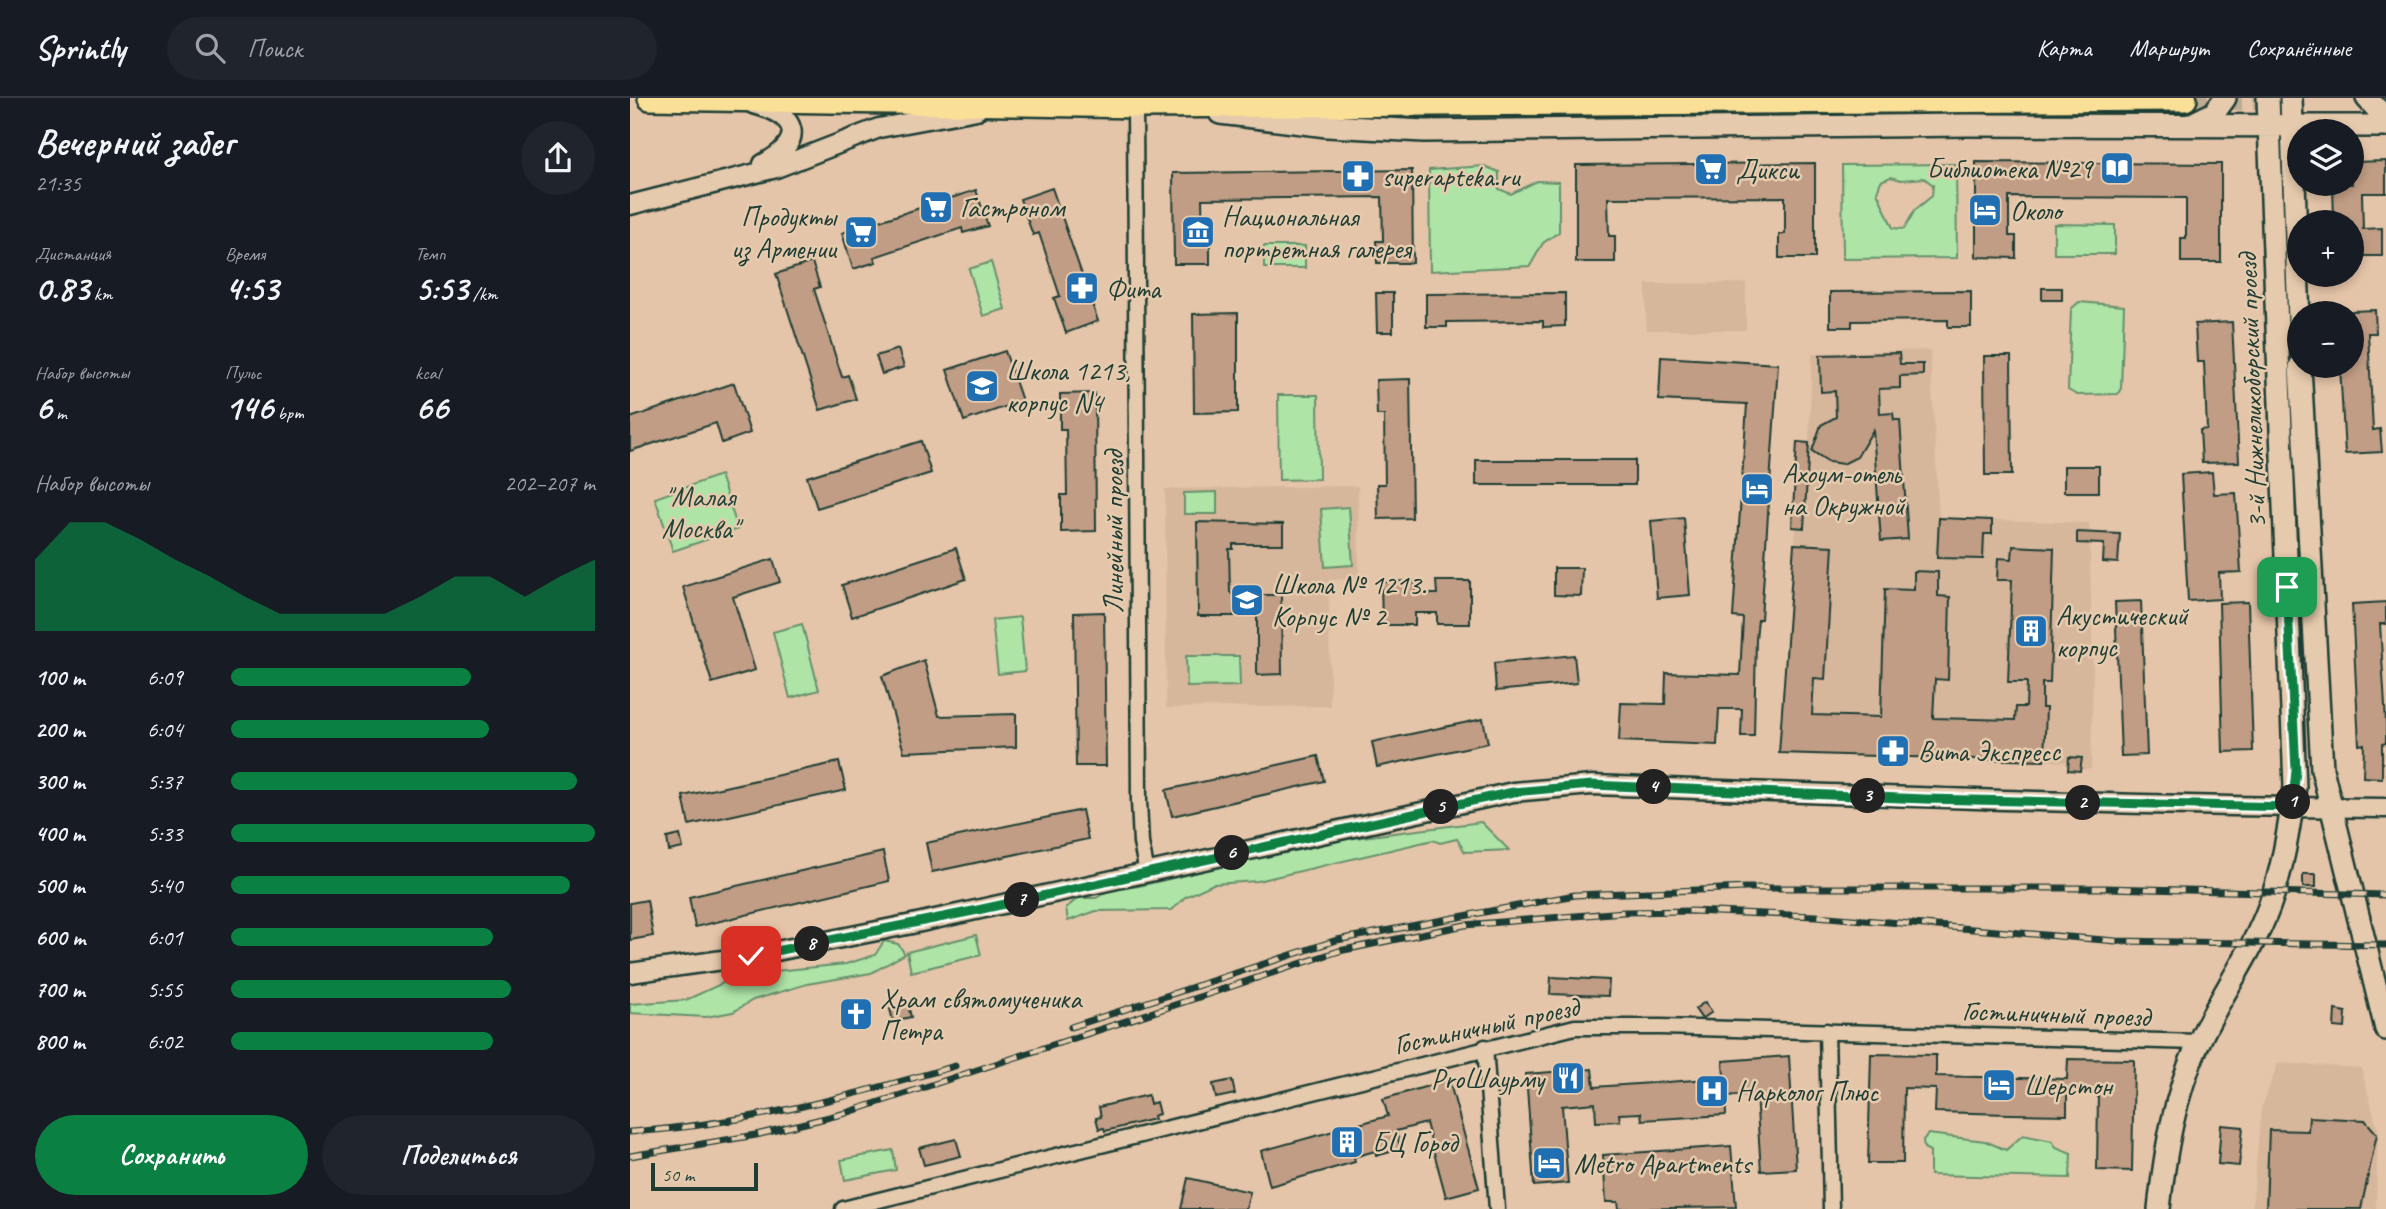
<!DOCTYPE html>
<html lang="ru">
<head>
<meta charset="utf-8">
<style>
	body { margin:0; font-family:Caveat,sans-serif; background:#20242c; color:#f1f3f6; height:100vh; display:flex; flex-direction:column; font-size:26px; white-space:nowrap }
	* { box-sizing:border-box; margin:0 }
	p { font-size:23px; color:#9ea1a6 }
	.icon { flex:none; width:38px; height:38px; fill:none; stroke:currentColor; stroke-width:2; stroke-linecap:round; stroke-linejoin:round }
	.map { position:relative; flex:1; overflow:hidden }
	.sheet { display:flex; flex-direction:column; background:#171b24; width:630px }
	.sheet>* { flex:none }
	.tools { position:absolute; left:1657px; top:21px; display:grid; gap:14px }
	.tools a { display:grid; place-items:center; width:77px; height:77px; border-radius:50%; background:#171b24; box-shadow:0 4px 10px #0003; font-size:35px }
	.scale { position:absolute; left:21px; bottom:18px; width:107px; box-sizing:border-box; padding-left:7px; border:4px solid #1f3d34; border-top:0; font-size:19px; line-height:24px; white-space:nowrap; color:#1f3d34; -webkit-text-stroke:5px #e5caad; paint-order:stroke }
	.pin { position:absolute; display:grid; place-items:center; width:60px; height:60px; color:#fff; margin:-30px; border-radius:14px; box-shadow:0 4px 10px #0006 }
	.km { position:absolute; width:35px; height:35px; margin:-18px; border-radius:50%; background:#222; color:#fff; font-size:19px; line-height:35px; text-align:center }
	.round { display:grid; place-items:center; flex:none; width:74px; height:74px; border-radius:37px; background:#20242c }
	.overview { display:flex; align-items:center; justify-content:space-between; height:119px; padding:0 35px }
	h1 { font-size:38px; font-weight:700; line-height:52px }
	.metrics { display:grid; grid-template-columns:repeat(3,1fr); gap:10px; height:119px; padding:7px 35px }
	.metrics div { display:grid; align-content:center }
	.metrics b { font-size:35px; font-weight:700 }
	.metrics small { font-size:19px; font-weight:400 }
	.metrics p { font-size:19px }
	.chart { height:196px; padding:14px 35px }
	.chart p { display:flex; justify-content:space-between }
	.chart svg { width:100%; height:126px; margin-top:7px; fill:#0b8043; opacity:.7 }
	.cta { display:flex; gap:14px; margin-top:auto; padding:14px 35px }
	.cta a { flex:1; height:80px; border-radius:42px; background:#0b8043; color:#fff; font-size:28px; font-weight:700; line-height:80px; text-align:center }
	.cta a+a { background:#20242c; color:#f1f3f6 }
	ul { padding:0 35px; list-style:none; font-size:23px }
	li { display:grid; grid-template-columns:112px 84px 1fr; align-items:center; height:52px }
	li i { height:18px; border-radius:9px; background:#0b8043 }
	header { display:flex; align-items:center; gap:42px; box-sizing:border-box; height:98px; padding:0 35px; background:#171b24; border-bottom:2px solid #363941 }
	header strong { font-size:33px }
	nav { display:flex; gap:38px; margin-inline-start:auto; font-size:24px }
	.search { width:490px; height:63px; background:#20242c; display:flex; align-items:center; gap:18px; box-sizing:border-box; padding:0 24px; border-radius:38px; color:#9ea1a6; font-size:26px }
	main { display:flex; flex:1; min-height:0 }
	.map>svg:first-child { display:block }
	.built { fill:#d6b79c }
	.green { fill:#aee4a6; stroke:#66906d; stroke-width:2; fill-rule:evenodd }
	.building { fill:#c19d85; stroke:#1f3d34; stroke-width:2 }
	.lines { fill:none; stroke-linecap:round; stroke-linejoin:round }
	.primary-tunnel { stroke:#bdaa92; stroke-width:23; stroke-dasharray:23 11; stroke-linecap:butt }
	.minor-casing { stroke:#1f3d34; stroke-width:19 }
	.tertiary-casing { stroke:#1f3d34; stroke-width:23 }
	.secondary-casing { stroke:#1f3d34; stroke-width:26 }
	.primary-casing { stroke:#1f3d34; stroke-width:28 }
	.minor { stroke:#e5caad; stroke-width:14 }
	.tertiary { stroke:#e5caad; stroke-width:18 }
	.secondary { stroke:#e5caad; stroke-width:21 }
	.primary { stroke:#fadf96; stroke-width:23 }
	.rail-casing { stroke:#1f3d34; stroke-width:7 }
	.rail { stroke:#e5caad; stroke-width:4.5; stroke-dasharray:13; stroke-linecap:butt }
	.route-casing { stroke:#fff; stroke-width:14 }
	.route { stroke:#0b8043; stroke-width:9 }
	.labels { text-anchor:middle; stroke-width:5; stroke-linejoin:round; paint-order:stroke }
	.poi-label { font-size:28px; fill:#1f3d34; stroke:#e5caad; text-anchor:start }
	.street-label { font-size:28px; fill:#1f3d34; stroke:#e5caad }
	.park-label { font-size:28px; fill:#26453a; stroke:#e5caad }
</style>
</head>
<body>
<header>
<strong>Sprintly</strong>
<div class="search"><svg class="icon" aria-label="search" viewBox="0 0 24 24"><circle cx="10" cy="10" r="6"/><path d="M15 15l6 6"/></svg>Поиск</div>
<nav><a>Карта</a><a>Маршрут</a><a>Сохранённые</a></nav>
</header>
<main>
<section class="sheet">
<div class="overview"><div><h1>Вечерний забег</h1><p>21:35</p></div><a class="round"><svg class="icon" aria-label="share" viewBox="0 0 24 24"><path d="M12 15V3M7 8l5-5 5 5M5 13v7h14v-7"/></svg></a></div>
<div class="metrics">
<div><p>Дистанция</p><b>0.83<small> km</small></b></div>
<div><p>Время</p><b>4:53</b></div>
<div><p>Темп</p><b>5:53<small> /km</small></b></div>
</div>
<div class="metrics">
<div><p>Набор высоты</p><b>6<small> m</small></b></div>
<div><p>Пульс</p><b>146<small> bpm</small></b></div>
<div><p>kcal</p><b>66</b></div>
</div>
<div class="chart"><p><span>Набор высоты</span>202–207 m</p>
<svg viewBox="0 0 160 44" preserveAspectRatio="none"><path d="M0 44V19L10 6L20 6L30 12L40 19L50 25L60 32L70 38L80 38L90 38L100 38L110 32L120 25L130 25L140 32L150 25L160 19V44z"/></svg>
</div>
<ul>
<li><b>100 m</b>6:09<i style="width:66%"></i></li>
<li><b>200 m</b>6:04<i style="width:71%"></i></li>
<li><b>300 m</b>5:37<i style="width:95%"></i></li>
<li><b>400 m</b>5:33<i style="width:100%"></i></li>
<li><b>500 m</b>5:40<i style="width:93%"></i></li>
<li><b>600 m</b>6:01<i style="width:72%"></i></li>
<li><b>700 m</b>5:55<i style="width:77%"></i></li>
<li><b>800 m</b>6:02<i style="width:72%"></i></li>
</ul>
<div class="cta"><a>Сохранить</a><a>Поделиться</a></div>
</section>
<div class="map">
<svg width="1756" height="1111" viewBox="0 0 1756 1111">
	<rect width="100%" height="100%" fill="#e5c5a9"/>
	<filter id="ink" filterUnits="userSpaceOnUse"><feTurbulence type="fractalNoise" baseFrequency=".0143" numOctaves="2"/><feDisplacementMap in="SourceGraphic" scale="14" xChannelSelector="R" yChannelSelector="G"/><feConvolveMatrix kernelMatrix="1 2 1 2 8 2 1 2 1" color-interpolation-filters="sRGB"/></filter>
	<g filter="url(#ink)">
		<path class="built" d="M1116 185V232H1016V186Z
			M1300 252 1309 420 1459 425 1463 572 1461 671 1438 672V664L1383 661 1149 655 1166 430 1162 429 1167 344 1179 345 1182 255Z
			M728 388 729 481 699 482 700 608 536 610 535 391Z
			M1648 965 1731 970 1748 1032 1746 1111H1622L1631 1011Z"/>
		<path class="green" d="M1326 66 1327 160 1213 161 1212 67ZM1261 79 1271 82 1294 80 1303 87 1302 98 1285 112 1274 131 1263 130 1247 94 1251 83Z
			M854 68 869 74V91L881 96 907 83 929 84V134L913 145 900 168 800 173 799 72Z
			M1424 126 1485 127V156H1424Z
			M634 148H675V170H634Z
			M361 164 375 211 353 218 339 171Z
			M1449 204 1494 208 1491 290 1488 296 1447 297 1438 292 1441 211Z
			M648 297H688L689 381 649 382Z
			M90 377 108 431 43 453 25 400Z
			M587 394V416H554V395Z
			M719 409 723 467 695 469 691 411Z
			M390 519 395 573 368 576 362 522Z
			M172 526 189 592 160 600 143 534Z
			M556 558H609L610 588 557 589Z
			M851 724 879 752 835 754 827 741 810 745 803 742 628 783 583 786 555 799 542 812 466 813 438 823 436 810 448 800H466L480 792 509 788 701 743Z
			M346 837 351 857 281 874 277 854Z
			M254 843 268 846 275 856 241 875 177 886 123 902 103 914 76 919 0 915V906L56 902 93 885 125 875 216 866 245 857Z
			M1298 1036 1355 1043 1376 1052 1393 1037 1422 1043 1426 1049 1441 1055 1440 1080 1300 1077V1053L1294 1050 1293 1042Z
			M263 1052 266 1072 215 1082 211 1062Z"/>
		<path class="building" d="M1756 63V95H1732L1733 131 1752 130V158H1722V124H1704L1703 86H1722V64Z
			M1346 64 1591 66V164H1551V140H1556V100L1379 99V138H1386V160L1346 159Z
			M1185 65V160H1149V136H1155V99L978 100 979 138H985V164H946V67Z
			M782 72 783 165H747L746 143H753L752 99 572 101 573 143H580V166H544L543 75Z
			M422 90 468 223 436 235 424 200 430 198 409 135 403 137 390 101Z
			M346 92 358 128 333 135 332 130 244 159 246 164 223 171 212 135Z
			M182 164 190 189 184 191 212 279 218 277 226 301 190 312 146 176Z
			M1412 190H1432V202H1412Z
			M1341 193V229H1318V222L1222 223V229H1200V194Z
			M746 195H763V234H747Z
			M935 195V228L913 229V223L817 224V229H796V196Z
			M1745 212 1746 235H1738L1743 332 1750 331 1752 354 1715 356 1710 268H1722V213Z
			M608 215V314L564 315 563 216Z
			M1602 224 1609 364 1572 365 1570 332 1577 331 1574 264H1567L1565 226Z
			M268 251 274 269 252 276 246 258Z
			M375 253 392 303 334 323 317 272Z
			M1269 255 1270 266H1293V277L1270 278V290L1249 291 1250 316 1263 315 1264 322H1270L1278 441 1251 443 1243 332 1227 359 1213 366 1199 364 1182 353 1191 327 1206 319 1205 293 1191 294 1190 257Z
			M1354 258H1381L1382 377H1355Z
			M1031 259 1148 266 1131 521H1128L1126 541 1124 638H1111L1112 611H1089L1087 647 989 643 991 605 1035 606 1036 575 1110 577 1113 520 1103 519 1117 306 1029 302Z
			M780 281 782 420 748 421 747 386H755L754 317H747L746 282Z
			M104 285 120 335 92 345 86 325 0 353V320Z
			M465 295 466 433 431 434V397H437L436 331H430V296Z
			M291 343 301 375 187 410 177 379Z
			M1167 344 1179 345 1174 430 1162 429Z
			M846 362H1005V387H846Z
			M1434 368H1469V394H1434Z
			M1582 374 1584 396 1606 395 1611 474 1589 475 1590 501 1558 503 1551 376Z
			M1054 420 1060 497 1027 500 1021 423Z
			M1309 420 1362 422V436H1354L1353 461 1307 460Z
			M567 424 653 426V446H603V451H599L600 494 603 497H651L652 576 627 577V508H604V518H568Z
			M1447 434 1490 436 1488 465 1473 464 1474 446 1447 445Z
			M1164 446 1203 448 1195 581 1184 580 1182 617 1251 619 1255 491 1284 492V473L1308 474V498L1320 499 1318 582 1305 581 1303 620 1385 622 1386 609H1396L1397 584H1378L1382 482H1367L1368 460 1382 461 1383 448 1424 450 1420 585H1412V610H1416L1414 663 1149 655Z
			M326 450 336 481 222 519 212 487Z
			M143 461 150 484 103 499 125 572 82 585 53 489Z
			M924 470H952L951 498 924 497Z
			M785 483V496H807L806 483H840V526H807V515H785V527H752L751 484Z
			M1511 503 1517 657 1491 658 1485 504Z
			M1618 504 1623 653 1593 654 1589 505Z
			M1756 504V526H1750L1756 625V645L1752 646V680L1733 679 1734 646 1729 647 1722 506Z
			M474 514 476 668H446L444 515Z
			M944 557 947 585 866 593 864 565Z
			M294 562 309 618 386 616V649L274 654 252 578Z
			M853 621 858 645 747 669 742 644Z
			M688 658 694 683 542 718 536 692Z
			M1439 659 1452 660 1450 673 1438 672Z
			M209 664 216 692 59 727 53 698Z
			M452 712 458 741 302 774 296 745Z
			M50 737 53 750 39 753 37 740Z
			M253 754 259 783 65 829 59 799Z
			M1673 776H1686V789H1673Z
			M17 802 23 838 0 842V805Z
			M921 879 979 882 978 898 920 896Z
			M230 903 234 928 221 930 217 905Z
			M1075 904 1082 914 1072 921 1065 911Z
			M278 907 281 919 263 923 260 911Z
			M1705 912 1716 914 1715 930 1704 929Z
			M1241 956 1306 957V978L1437 981 1438 961 1504 962 1502 1073 1467 1072 1468 995 1437 994V1017L1380 1016 1305 1014 1306 991 1274 990 1273 1065H1238Z
			M1159 958 1166 1071 1131 1073 1126 996 1095 998 1096 1017 1012 1022 1011 1015 989 1016 990 1023 966 1024 965 1005 932 1008 938 1085 904 1088 896 976 962 971 964 989 1094 980 1093 963Z
			M602 982 605 996 586 1000 583 986Z
			M819 982 849 1090 816 1099 796 1025 766 1033 771 1051 746 1058 745 1053 724 1059 725 1064 640 1088 631 1053 758 1018 753 1001Z
			M518 997 520 1006 526 1004 529 1016 523 1018 524 1021 475 1033 474 1030 469 1031 466 1020 471 1019 469 1009Z
			M1679 1019 1735 1022 1747 1036 1731 1111H1636L1639 1032 1678 1033Z
			M1591 1027 1613 1029 1609 1068 1588 1066Z
			M326 1041 331 1058 294 1067 289 1050Z
			M1101 1048 1106 1109 989 1111 988 1104H976L973 1057Z
			M558 1080 620 1094 616 1111H551Z"/>
		<g class="lines">
			<path class="primary-tunnel" d="M1555 1 1665 0"/>
			<g class="minor-casing">
				<path id="minor" d="M505 7 509 703 511 745 517 775
					M1197 933 1201 1111
					M855 949 867 1111
					M213 1111 945 929H1031L1568 944"/>
			</g>
			<g class="tertiary-casing">
				<path id="tertiary" d="M123 6C169 17 176 43 133 66
					M0 107 146 70 249 30 347 12
					M0 875 121 858 282 826 883 694 962 687C1226 697 1491 708 1756 710"/>
			</g>
			<g class="secondary-casing">
				<path id="secondary" d="M1661 0 1670 250
					M1737 0 1756 21
					M590 15 697 28 794 33 1337 27 1756 28
					M1562 26 1584 15 1595 0
					M1670 268 1692 671 1756 931
					M1529 1111C1535 1055 1544 998 1568 946 1589 899 1621 857 1639 809 1653 771 1659 729 1665 689L1638 0"/>
			</g>
			<g class="primary-casing">
				<path id="primary" d="M20 0 510 8 1555 1"/>
			</g>
			<use href="#minor" class="minor"/>
			<use href="#tertiary" class="tertiary"/>
			<use href="#secondary" class="secondary"/>
			<use href="#primary" class="primary"/>
			<g class="rail-casing">
				<path id="rail" d="M441 929 707 842 945 797 1116 790H1475L1756 797
					M0 1034C112 1027 218 999 325 968
					M0 1058 126 1037 216 1015 709 853 835 827 994 814 1061 813 1186 818 1486 843 1756 847"/>
			</g>
			<use href="#rail" class="rail"/>
		</g>
	</g>
	<g class="lines" filter="url(#ink)">
		<g class="route-casing">
			<path id="route" d="M121 858 343 813 883 694 961 687 1295 701 1662 709 1666 673 1657 489"/>
		</g>
		<use href="#route" class="route"/>
	</g>
	<defs>
		<g id="library-square" transform="scale(1.75)"><rect x="-9" y="-9" width="18" height="18" rx="4" fill="#1f6fb2" stroke="#e5caad"/><path d="M-6-4Q-3-5.5-.7-3.5V5Q-3 3-6 4ZM6-4Q3-5.5 .7-3.5V5Q3 3 6 4Z" fill="#fff"/></g>
		<g id="supermarket-square" transform="scale(1.75)"><rect x="-9" y="-9" width="18" height="18" rx="4" fill="#1f6fb2" stroke="#e5caad"/><path d="M-6-5.5h2.5l.6 2H6L4.5 2H-2.5L-4.4-4H-6ZM-1.5 3.2a1.3 1.3 0 1 0 .1 0ZM3 3.2a1.3 1.3 0 1 0 .1 0Z" fill="#fff"/></g>
		<g id="pharmacy-square" transform="scale(1.75)"><rect x="-9" y="-9" width="18" height="18" rx="4" fill="#1f6fb2" stroke="#e5caad"/><path d="M-2-6h4v4h4v4h-4v4h-4v-4h-4v-4h4Z" fill="#fff"/></g>
		<g id="hotel-square" transform="scale(1.75)"><rect x="-9" y="-9" width="18" height="18" rx="4" fill="#1f6fb2" stroke="#e5caad"/><path d="M-6-4.5h1.5V1H6V5H4.5V3h-9V5H-6ZM-4 0a1.8 1.8 0 1 1 3.6 0ZM.5 0V-2.5h3Q6-2.5 6 0Z" fill="#fff"/></g>
		<g id="museum-square" transform="scale(1.75)"><rect x="-9" y="-9" width="18" height="18" rx="4" fill="#1f6fb2" stroke="#e5caad"/><path d="M0-6L6-3V-2H-6V-3ZM-5-1h2V3h-2ZM-1-1h2V3h-2ZM3-1h2V3H3ZM-6 4H6V6H-6Z" fill="#fff"/></g>
		<g id="school-square" transform="scale(1.75)"><rect x="-9" y="-9" width="18" height="18" rx="4" fill="#1f6fb2" stroke="#e5caad"/><path d="M0-5L7-2L0 1L-7-2ZM-4 1L0 2.5L4 1V4Q0 6-4 4Z" fill="#fff"/></g>
		<g id="building-square" transform="scale(1.75)"><rect x="-9" y="-9" width="18" height="18" rx="4" fill="#1f6fb2" stroke="#e5caad"/><path d="M-4-6H4V6H1V3H-1V6H-4ZM-2.5-4.3h1.7v1.8h-1.7ZM.8-4.3h1.7v1.8H.8ZM-2.5-1h1.7V.8h-1.7ZM.8-1h1.7V.8H.8Z" fill="#fff"/></g>
		<g id="church-square" transform="scale(1.75)"><rect x="-9" y="-9" width="18" height="18" rx="4" fill="#1f6fb2" stroke="#e5caad"/><path d="M-1.2-6h2.4v3.5h3.3v2.4h-3.3V6h-2.4V-.1h-3.3v-2.4h3.3Z" fill="#fff"/></g>
		<g id="restaurant-square" transform="scale(1.75)"><rect x="-9" y="-9" width="18" height="18" rx="4" fill="#1f6fb2" stroke="#e5caad"/><path d="M-5-6h1v4h1v-4h1v4h1v-4h1v5L-1.5 .5V6h-2V.5L-5-1ZM5-6V6H3V1.5H1.5Q1.5-4 5-6Z" fill="#fff"/></g>
		<g id="hospital-square" transform="scale(1.75)"><rect x="-9" y="-9" width="18" height="18" rx="4" fill="#1f6fb2" stroke="#e5caad"/><path d="M-5-5h3v3.5h4V-5h3V5h-3V1.5h-4V5h-3Z" fill="#fff"/></g>
	</defs>
	<g fill-rule="evenodd">
		<use href="#library-square" x="1487" y="70"/>
		<use href="#supermarket-square" x="1081" y="71"/>
		<use href="#pharmacy-square" x="728" y="78"/>
		<use href="#supermarket-square" x="306" y="109"/>
		<use href="#hotel-square" x="1355" y="112"/>
		<use href="#supermarket-square" x="231" y="134"/>
		<use href="#museum-square" x="568" y="134"/>
		<use href="#pharmacy-square" x="452" y="190"/>
		<use href="#school-square" x="352" y="288"/>
		<use href="#hotel-square" x="1127" y="391"/>
		<use href="#school-square" x="617" y="502"/>
		<use href="#building-square" x="1401" y="533"/>
		<use href="#pharmacy-square" x="1263" y="653"/>
		<use href="#church-square" x="226" y="916"/>
		<use href="#restaurant-square" x="938" y="980"/>
		<use href="#hotel-square" x="1369" y="987"/>
		<use href="#hospital-square" x="1082" y="993"/>
		<use href="#building-square" x="717" y="1044"/>
		<use href="#hotel-square" x="919" y="1065"/>
	</g>
	<g class="labels">
		<g class="poi-label">
			<text x="1462" y="80" text-anchor="end">Библиотека №29</text>
			<text x="1106" y="81">Дикси</text>
			<text x="752" y="88">superapteka.ru</text>
			<text x="330" y="119">Гастроном</text>
			<text x="1380" y="122">Около</text>
			<text x="206" y="128" text-anchor="end">Продукты<tspan x="206" dy="32">из Армении</tspan></text>
			<text x="592" y="128">Национальная<tspan x="592" dy="32">портретная галерея</tspan></text>
			<text x="476" y="200">Фита</text>
			<text x="376" y="282">Школа 1213,<tspan x="376" dy="32">корпус N4</tspan></text>
			<text x="1152" y="385">Ахоум-отель<tspan x="1152" dy="32">на Окружной</tspan></text>
			<text x="642" y="496">Школа № 1213.<tspan x="642" dy="32">Корпус № 2</tspan></text>
			<text x="1426" y="527">Акустический<tspan x="1426" dy="32">корпус</tspan></text>
			<text x="1288" y="663">Вита Экспресс</text>
			<text x="250" y="910">Храм святомученика<tspan x="250" dy="32">Петра</tspan></text>
			<text x="914" y="990" text-anchor="end">ProШаурму</text>
			<text x="1394" y="997">Шерстон</text>
			<text x="1106" y="1003">Нарколог Плюс</text>
			<text x="742" y="1054">БЦ Город</text>
			<text x="944" y="1075">Metro Apartments</text>
		</g>
		<g class="street-label">
			<text transform="translate(1621 293) rotate(-92)" y="10">3-й Нижнелихоборский проезд</text>
			<text transform="translate(483 434) rotate(-90)" y="10">Линейный проезд</text>
			<text transform="translate(1426 915) rotate(2)" y="10">Гостиничный проезд</text>
			<text transform="translate(856 927) rotate(-12)" y="10">Гостиничный проезд</text>
		</g>
		<g class="park-label">
			<text x="70" y="408">"Малая<tspan x="70" dy="32">Москва"</tspan></text>
		</g>
	</g>
</svg>
<div class="tools">
<a><svg class="icon" aria-label="layers" viewBox="0 0 24 24"><path d="M12 4l9 5-9 5-9-5zM3 14l9 5 9-5"/></svg></a>
<a>+</a>
<a>−</a>
</div>
<div class="scale">50 m</div>
<div class="pin" style="left:1657px;top:489px;background:#1e9e55"><svg class="icon" aria-label="arrive" viewBox="0 0 24 24"><path d="M6 21V4h12l-3 4 3 4H6"/></svg></div>
<div class="pin" style="left:121px;top:858px;background:#d93025"><svg class="icon" aria-label="check" viewBox="0 0 24 24"><path d="M5 12l5 5 9-10"/></svg></div>
<b class="km" style="left:1663px;top:704px">1</b>
<b class="km" style="left:1453px;top:705px">2</b>
<b class="km" style="left:1238px;top:698px">3</b>
<b class="km" style="left:1024px;top:689px">4</b>
<b class="km" style="left:811px;top:709px">5</b>
<b class="km" style="left:602px;top:755px">6</b>
<b class="km" style="left:392px;top:802px">7</b>
<b class="km" style="left:182px;top:846px">8</b>
</div>
</main>
</body>
</html>
